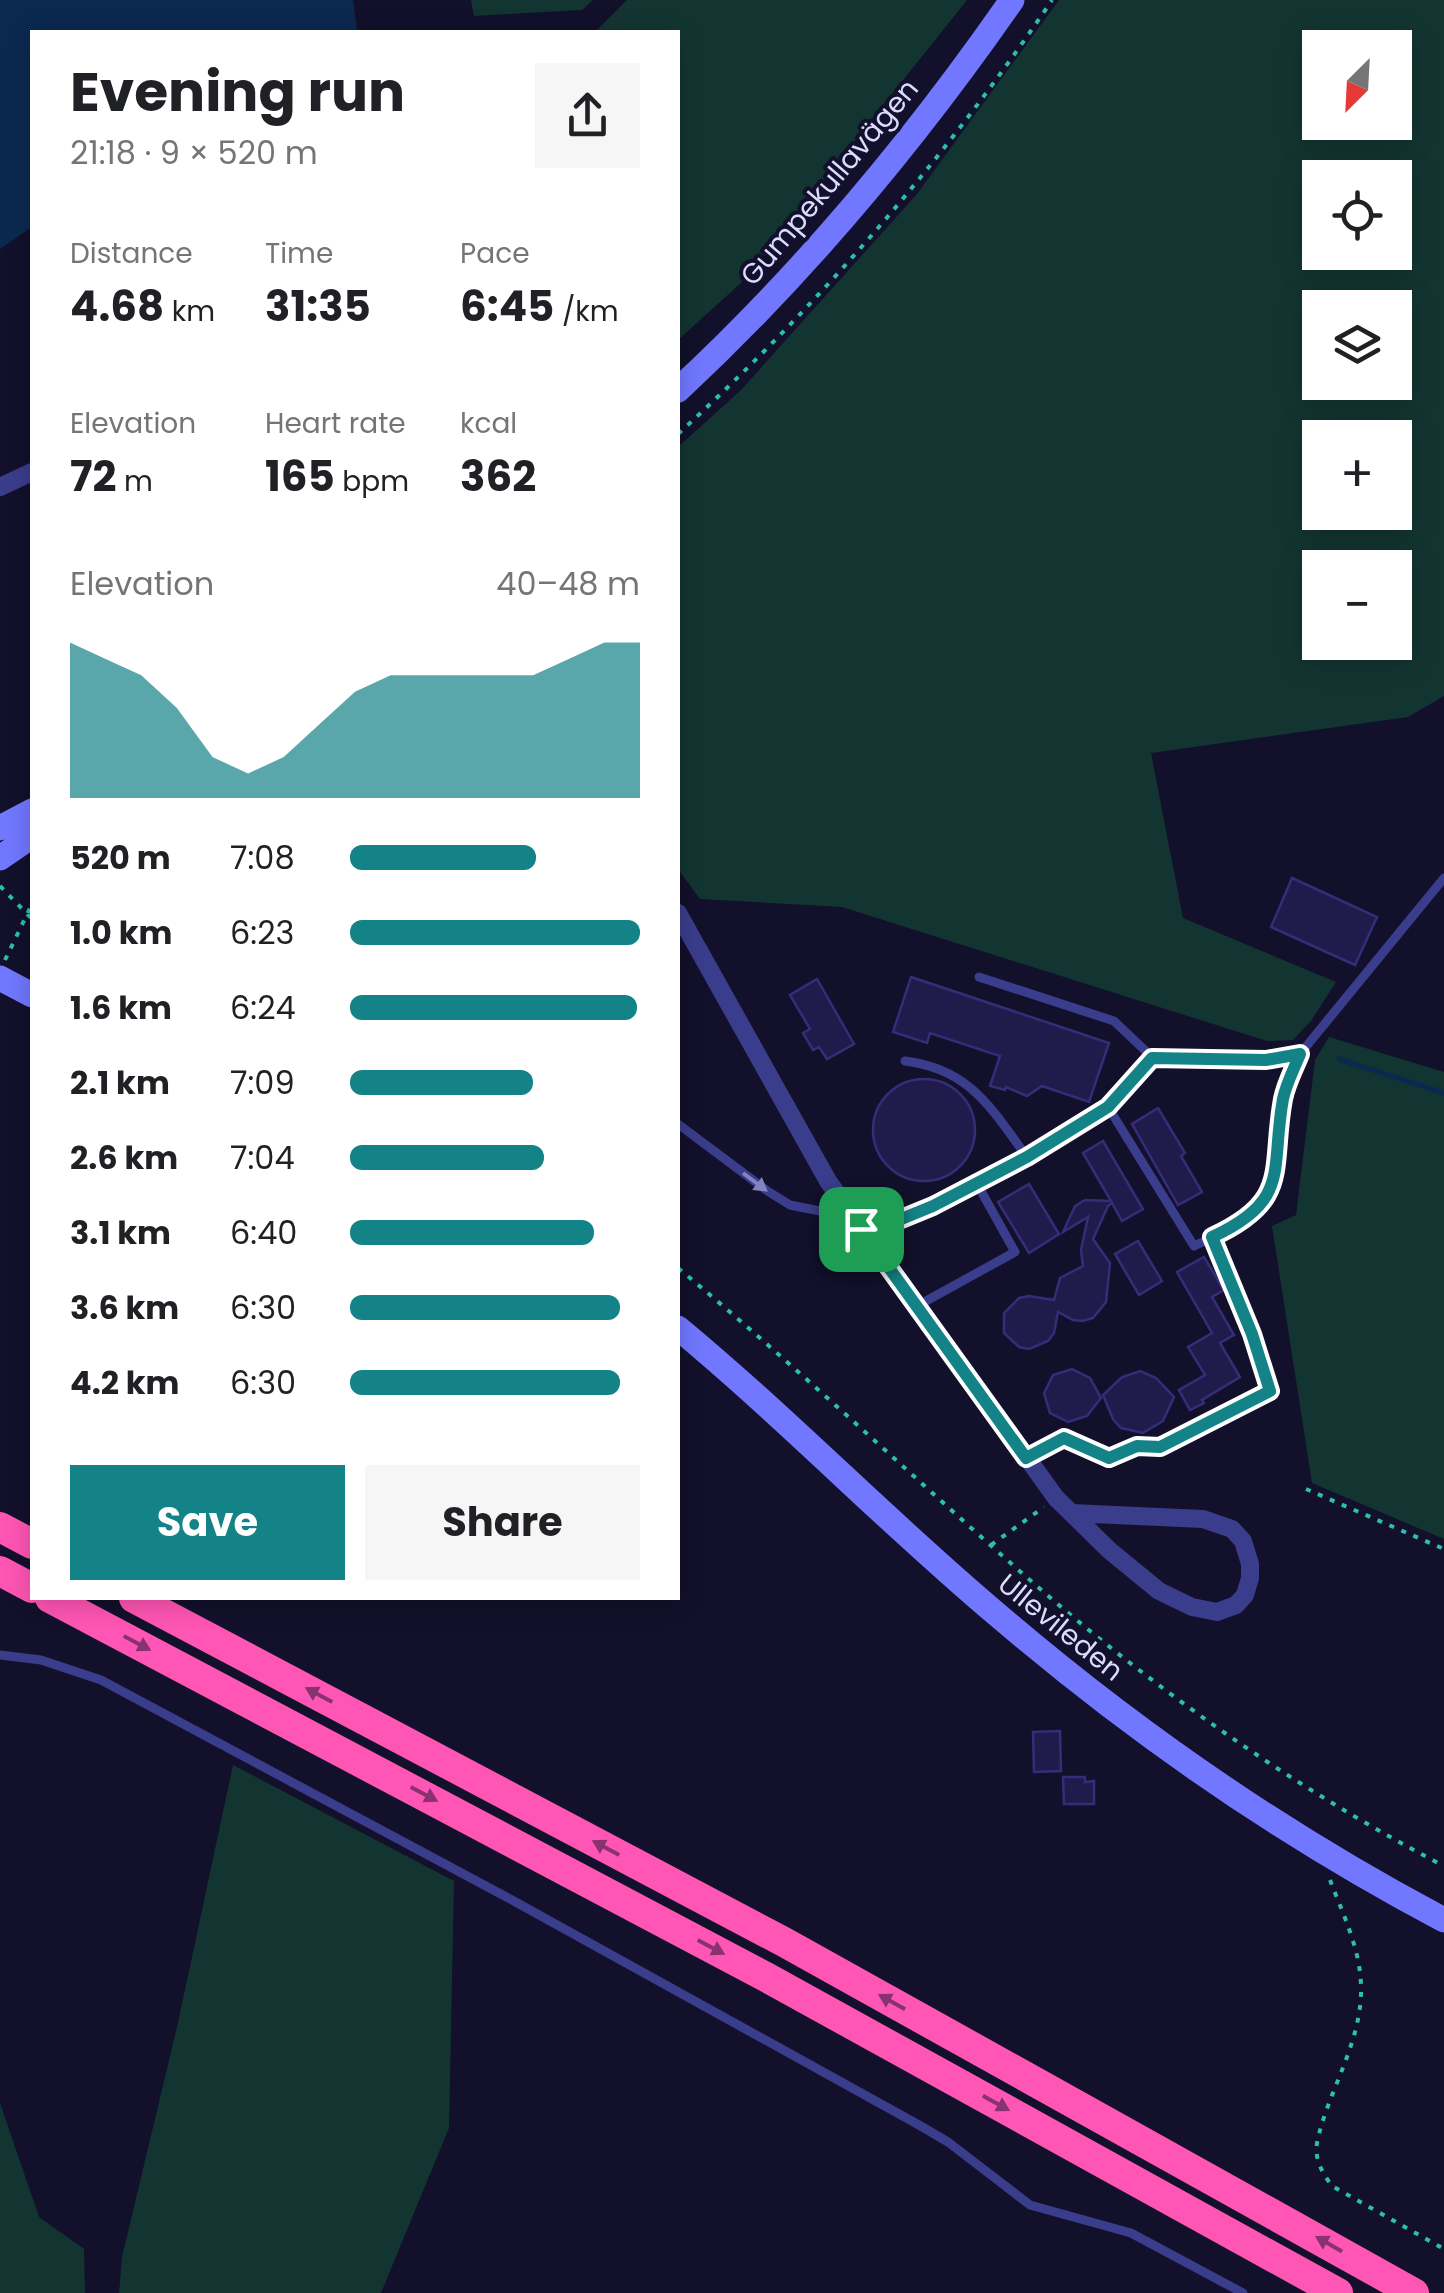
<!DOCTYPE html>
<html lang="en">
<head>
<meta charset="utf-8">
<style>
	body { margin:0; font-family:Poppins,sans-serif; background:#f6f6f6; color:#202124; height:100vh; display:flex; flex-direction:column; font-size:38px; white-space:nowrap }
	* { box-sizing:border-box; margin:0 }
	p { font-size:32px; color:#757577 }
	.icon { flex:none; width:55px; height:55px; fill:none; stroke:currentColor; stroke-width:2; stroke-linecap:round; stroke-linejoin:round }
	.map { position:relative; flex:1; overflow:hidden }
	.sheet { position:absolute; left:30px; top:30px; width:650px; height:1570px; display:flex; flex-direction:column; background:#fff; border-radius:0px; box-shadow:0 5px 25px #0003 }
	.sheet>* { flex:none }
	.needle { width:65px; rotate:204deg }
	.fabs { position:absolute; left:1302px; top:30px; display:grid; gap:20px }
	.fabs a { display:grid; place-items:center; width:110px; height:110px; border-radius:0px; background:#fff; box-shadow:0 5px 25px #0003; font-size:50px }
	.pin { position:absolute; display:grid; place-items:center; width:85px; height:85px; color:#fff; margin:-42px; border-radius:20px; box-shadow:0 5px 15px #0006 }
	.round { display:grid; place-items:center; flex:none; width:105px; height:105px; border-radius:0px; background:#f6f6f6 }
	.summary { display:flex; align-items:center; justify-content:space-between; height:170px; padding:0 40px }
	h1 { font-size:55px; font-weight:700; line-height:75px }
	.figures { display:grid; grid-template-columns:repeat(3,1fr); gap:15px; height:170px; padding:10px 40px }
	.figures div { display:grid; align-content:center }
	.figures b { font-size:42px; font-weight:700 }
	.figures small { font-size:28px; font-weight:400 }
	.figures p { font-size:28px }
	.chart { height:280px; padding:20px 40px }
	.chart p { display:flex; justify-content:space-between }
	.chart svg { width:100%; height:180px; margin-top:10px; fill:#148387; opacity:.7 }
	.action { display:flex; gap:20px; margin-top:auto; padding:20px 40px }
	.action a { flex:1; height:115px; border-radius:0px; background:#148387; color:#fff; font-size:40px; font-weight:700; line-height:115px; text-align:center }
	.action a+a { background:#f6f6f6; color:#202124 }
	ul { padding:0 40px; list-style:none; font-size:32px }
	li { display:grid; grid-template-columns:160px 120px 1fr; align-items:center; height:75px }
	li i { height:25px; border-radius:12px; background:#148387 }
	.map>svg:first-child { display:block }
	.green { fill:#133531; fill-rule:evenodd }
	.water { fill:#0b294f }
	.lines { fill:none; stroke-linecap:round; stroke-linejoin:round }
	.stream { stroke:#0b294f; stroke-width:5 }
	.building { fill:#211b4c; stroke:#362d79; stroke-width:2.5 }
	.path { stroke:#2cc0ac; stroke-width:4; stroke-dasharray:5 8; stroke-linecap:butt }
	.lane { stroke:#3a3d8b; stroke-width:9 }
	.street { stroke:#3a3d8b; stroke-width:18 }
	.secondary { stroke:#7178ff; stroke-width:25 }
	.highway { stroke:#ff55b4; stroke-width:30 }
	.oneway { fill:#8284bf }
	.oneway2 { fill:#883270 }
	.route-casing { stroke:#fff; stroke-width:20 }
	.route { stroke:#148387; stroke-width:12 }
	.labels { text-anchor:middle; stroke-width:8; stroke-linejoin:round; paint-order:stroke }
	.street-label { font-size:28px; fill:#dbdaff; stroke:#12102b }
</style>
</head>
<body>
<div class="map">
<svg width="1444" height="2293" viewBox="0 0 1444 2293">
	<rect width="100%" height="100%" fill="#12102b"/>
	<path class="green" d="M471 0H593L582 10 474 16Z
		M627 0H967L742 282 678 340V32H595Z
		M1059 0H1444V696L1408 717 1151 753 1183 918 1336 982 1311 1021 1293 1040 1267 1041 842 907 700 899 678 869V447L741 390 917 194ZM1320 48H1395V122H1320ZM1320 178H1395V252H1320ZM1320 308H1395V382H1320ZM1320 438H1395V512H1320ZM1320 568H1395V642H1320Z
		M1329 1037 1444 1072V1539L1312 1483 1272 1226 1296 1215 1315 1060Z
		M233 1765 454 1881 449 2128 381 2293H119L122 2257 177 2027Z
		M0 2103 39 2217 84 2249 85 2293H0Z"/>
	<path class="water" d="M0 0H353L357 30 354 32H32V227L0 249Z"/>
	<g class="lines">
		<path class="stream" d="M1339 1059 1444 1093"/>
	</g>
	<path class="building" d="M1292 878 1377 917 1355 965 1271 927Z
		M911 977 1109 1043 1089 1102 1042 1086 1027 1096 1006 1087 1005 1090 990 1086 1000 1056 930 1033 927 1043 893 1032Z
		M817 979 854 1044 827 1059 819 1047 813 1050 803 1033 810 1029 790 995Z
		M873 1130a51 51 0 1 1 102 0a51 51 0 1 1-102 0Z
		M1158 1108 1185 1153 1181 1156 1202 1192 1178 1205 1132 1124Z
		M1103 1141 1143 1209 1122 1221 1112 1203 1108 1206 1093 1239 1110 1263 1106 1302 1093 1318 1083 1321 1073 1320 1058 1312 1054 1333 1048 1341 1029 1349 1019 1347 1004 1333V1313L1019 1298 1029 1296 1054 1300 1060 1278 1083 1266 1081 1250 1088 1217 1063 1232 1075 1206 1085 1200 1111 1201 1083 1153Z
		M1029 1184 1059 1234 1029 1253 998 1202Z
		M1138 1241 1162 1281 1139 1295 1115 1254Z
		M1204 1257 1224 1290 1212 1297 1234 1335 1220 1343 1240 1377 1202 1400 1204 1403 1190 1410 1179 1390 1205 1375 1188 1347 1212 1333 1177 1272Z
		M1072 1369 1090 1378 1101 1398 1087 1416 1068 1422 1050 1413 1044 1393 1053 1375Z
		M1140 1371 1156 1378 1174 1397 1163 1421 1143 1433 1121 1428 1113 1419 1103 1395 1122 1377Z
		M1060 1731 1061 1771 1034 1772 1033 1732Z
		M1063 1777H1085V1782L1094 1781V1804H1064Z"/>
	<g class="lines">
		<path class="path" d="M678 434C819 305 945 159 1052 0
			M0 886 32 919
			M5 960 32 904
			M678 1268C796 1366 907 1472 1023 1574 1151 1687 1292 1787 1444 1866
			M1306 1489 1444 1549
			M991 1545 1044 1507
			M1330 1880C1343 1914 1360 1949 1361 1985 1363 2042 1327 2092 1317 2143 1314 2159 1323 2174 1332 2186L1444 2249"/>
		<path class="lane" d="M979 977 1114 1021 1153 1058
			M905 1061C970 1069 991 1108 1027 1157L1108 1107 1153 1058 1265 1060 1300 1054 1444 878
			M1108 1107 1194 1246 1226 1231 1263 1204 1277 1172 1284 1097 1300 1054
			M678 1124 769 1192 790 1205 820 1211 840 1199
			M861 1229C921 1215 972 1184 1027 1157
			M917 1306 1015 1252 976 1182
			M1028 1458 1064 1438 1109 1458 1137 1446 1160 1447 1270 1391 1253 1334 1213 1237
			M0 1655 41 1660 101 1680 512 1900 919 2125 948 2142 1030 2205 1131 2233 1243 2293"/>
		<path class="street" d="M0 487 32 472
			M678 913 828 1181 1056 1498 1109 1550 1159 1591 1192 1607 1217 1612 1236 1605 1245 1595 1250 1578V1564L1243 1541 1232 1529 1203 1519 1071 1513"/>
		<path class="secondary" d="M678 390C803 274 914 141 1012 0
			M0 828 32 811
			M0 858 32 836
			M0 978 32 995
			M678 1328C789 1420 889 1524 1000 1617 1137 1734 1285 1836 1444 1920"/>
		<path class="highway" d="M0 1527 32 1544
			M0 1571 32 1588
			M50 1598 766 1977 1338 2293
			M134 1598 784 1942 1414 2293"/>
	</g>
	<defs><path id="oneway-solid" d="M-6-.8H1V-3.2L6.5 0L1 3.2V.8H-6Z" transform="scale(2.5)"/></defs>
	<use class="oneway" href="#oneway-solid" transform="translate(755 1182) rotate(37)"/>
	<g class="oneway2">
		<use href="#oneway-solid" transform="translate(137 1643) rotate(28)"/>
		<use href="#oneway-solid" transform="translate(319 1695) rotate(-152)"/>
		<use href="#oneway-solid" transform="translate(424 1794) rotate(28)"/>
		<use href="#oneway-solid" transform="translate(606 1848) rotate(-152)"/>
		<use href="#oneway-solid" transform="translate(711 1947) rotate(28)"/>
		<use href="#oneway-solid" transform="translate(892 2002) rotate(-151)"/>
		<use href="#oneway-solid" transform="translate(996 2103) rotate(29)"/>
		<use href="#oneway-solid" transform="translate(1329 2244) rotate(-150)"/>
	</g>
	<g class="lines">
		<g class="route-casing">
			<path id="route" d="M1300 1054C1294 1069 1286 1084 1283 1099 1270 1170 1292 1200 1212 1237L1252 1334 1270 1391 1160 1447 1137 1446 1109 1458 1064 1438 1026 1458 861 1229 894 1222 933 1206 1027 1157 1108 1107 1152 1058 1266 1060Z"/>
		</g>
		<use href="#route" class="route"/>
	</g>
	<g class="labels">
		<g class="street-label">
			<text transform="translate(829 182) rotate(-50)" y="10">Gumpekullavägen</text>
			<text transform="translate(1061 1627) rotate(39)" y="10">Ullevileden</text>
		</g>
	</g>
</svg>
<div class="fabs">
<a><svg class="needle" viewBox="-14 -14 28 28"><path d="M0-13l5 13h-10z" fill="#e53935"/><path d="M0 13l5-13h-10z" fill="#757577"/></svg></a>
<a><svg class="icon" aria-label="locate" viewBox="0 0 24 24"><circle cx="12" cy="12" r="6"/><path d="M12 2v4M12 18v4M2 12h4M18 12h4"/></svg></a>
<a><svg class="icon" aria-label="layers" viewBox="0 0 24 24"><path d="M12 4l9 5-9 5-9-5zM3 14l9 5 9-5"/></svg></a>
<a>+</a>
<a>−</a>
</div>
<div class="pin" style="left:861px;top:1229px;background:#1e9e55"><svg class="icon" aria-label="arrive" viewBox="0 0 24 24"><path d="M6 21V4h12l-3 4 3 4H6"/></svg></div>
<section class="sheet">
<div class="summary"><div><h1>Evening run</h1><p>21:18 · 9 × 520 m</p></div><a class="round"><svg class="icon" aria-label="share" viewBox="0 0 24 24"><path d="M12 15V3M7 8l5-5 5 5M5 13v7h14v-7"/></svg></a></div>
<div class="figures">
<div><p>Distance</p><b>4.68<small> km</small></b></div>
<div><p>Time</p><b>31:35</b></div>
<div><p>Pace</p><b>6:45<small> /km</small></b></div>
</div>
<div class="figures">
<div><p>Elevation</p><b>72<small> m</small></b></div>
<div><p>Heart rate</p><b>165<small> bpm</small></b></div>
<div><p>kcal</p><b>362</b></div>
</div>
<div class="chart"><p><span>Elevation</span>40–48 m</p>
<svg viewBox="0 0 160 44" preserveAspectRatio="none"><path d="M0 44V6L10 10L20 14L30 22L40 34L50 38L60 34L70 26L80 18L90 14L100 14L110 14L120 14L130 14L140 10L150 6L160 6V44z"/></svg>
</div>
<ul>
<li><b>520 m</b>7:08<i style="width:64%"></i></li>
<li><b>1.0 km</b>6:23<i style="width:100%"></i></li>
<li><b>1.6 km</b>6:24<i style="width:99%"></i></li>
<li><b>2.1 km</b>7:09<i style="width:63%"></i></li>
<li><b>2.6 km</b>7:04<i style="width:67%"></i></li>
<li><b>3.1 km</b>6:40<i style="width:84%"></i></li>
<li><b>3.6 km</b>6:30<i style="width:93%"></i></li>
<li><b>4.2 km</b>6:30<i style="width:93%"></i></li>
</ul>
<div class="action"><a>Save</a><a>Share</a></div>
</section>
</div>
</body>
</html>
